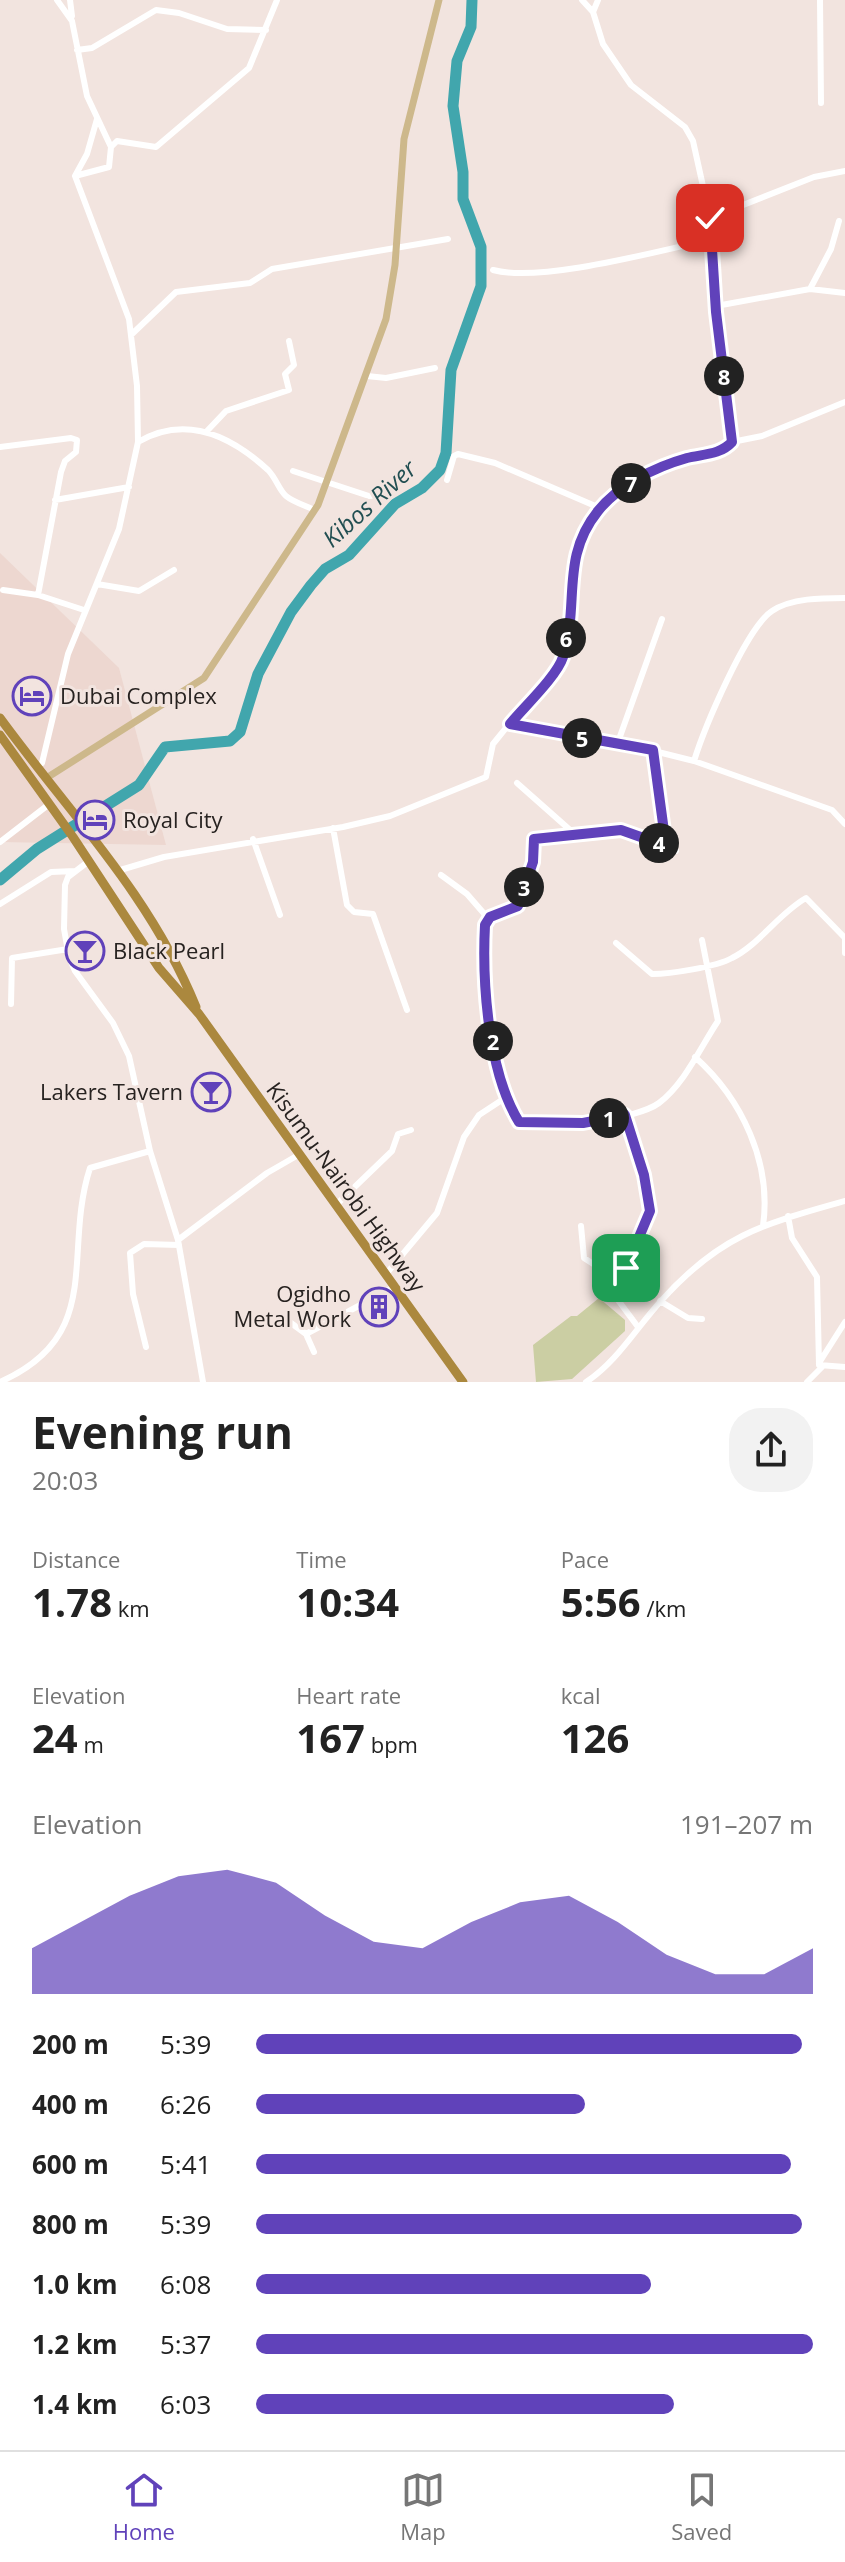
<!DOCTYPE html>
<html lang="en">
<head>
<meta charset="utf-8">
<style>
	body { margin:0; font-family:"Open Sans",sans-serif; background:#f2f2f2; color:#222; height:100vh; display:flex; flex-direction:column; font-size:30px; white-space:nowrap }
	* { box-sizing:border-box; margin:0 }
	p { font-size:26px; color:#767676 }
	.icon { flex:none; width:44px; height:44px; fill:none; stroke:currentColor; stroke-width:2; stroke-linecap:round; stroke-linejoin:round }
	.map { position:relative; height:1382px; overflow:hidden }
	.sheet { display:flex; flex-direction:column; background:#fff; flex:1 }
	.sheet>* { flex:none }
	.pin { position:absolute; display:grid; place-items:center; width:68px; height:68px; color:#fff; margin:-34px; border-radius:16px; box-shadow:0 4px 12px #0006 }
	.km { position:absolute; width:40px; height:40px; margin:-20px; border-radius:50%; background:#222; color:#fff; font-size:22px; line-height:40px; text-align:center }
	.round { display:grid; place-items:center; flex:none; width:84px; height:84px; border-radius:32px; background:#f2f2f2 }
	.overview { display:flex; align-items:center; justify-content:space-between; height:136px; padding:0 32px }
	h1 { font-size:44px; font-weight:700; line-height:60px }
	.stats { display:grid; grid-template-columns:repeat(3,1fr); gap:12px; height:136px; padding:8px 32px }
	.stats div { display:grid; align-content:center }
	.stats b { font-size:40px; font-weight:700 }
	.stats small { font-size:22px; font-weight:400 }
	.stats p { font-size:22px }
	.chart { height:224px; padding:16px 32px }
	.chart p { display:flex; justify-content:space-between }
	.chart svg { width:100%; height:144px; margin-top:8px; fill:#6042ba; opacity:.7 }
	ul { padding:0 32px; list-style:none; font-size:26px }
	li { display:grid; grid-template-columns:128px 96px 1fr; align-items:center; height:60px }
	li i { height:20px; border-radius:10px; background:#6042ba }
	.menu { display:flex; justify-content:space-around; align-items:center; height:112px; border-top:2px solid #e0e0e0; background:#fff; font-size:22px; color:#767676 }
	.menu a { display:grid; justify-items:center; gap:4px }
	.menu .current { color:#6042ba }
	.map>svg:first-child { display:block }
	.built { fill:#edd7d0 }
	.green { fill:#cbcea3 }
	.lines { fill:none; stroke-linecap:round; stroke-linejoin:round }
	.river { stroke:#41a6ad; stroke-width:11 }
	.minor { stroke:#fff; stroke-width:6 }
	.major { stroke:#cdb88b; stroke-width:7 }
	.highway { stroke:#ab883e; stroke-width:9 }
	.route-casing { stroke:#fff; stroke-width:16 }
	.route { stroke:#6042ba; stroke-width:10 }
	.labels { text-anchor:middle; stroke-width:6; stroke-linejoin:round; paint-order:stroke }
	.poi-label { font-size:22px; fill:#272220; stroke:#f2e4df; text-anchor:start }
	.street-label { font-size:22px; fill:#272220; stroke:#f2e4df }
	.water-label { font-size:24px; font-style:italic; fill:#224f52; stroke:#f2e4df }
</style>
</head>
<body>
<div class="map">
<svg width="845" height="1382" viewBox="0 0 845 1382">
	<rect width="100%" height="100%" fill="#f2e4df"/>
	<path class="built" d="M0 553 119 668 166 845 0 842Z"/>
	<path class="green" d="M599 1298 625 1320V1331L572 1379 536 1382 533 1345 571 1316H577Z"/>
	<g class="lines">
		<path class="river" d="M0 880 37 849 139 785 165 747 230 741 240 732 258 674 291 612 311 585 325 569 349 555 395 504 422 488 440 470 446 453 451 370 481 286V247L463 199V172L453 106 457 61 471 27 472 0"/>
		<path class="minor" d="M57 0 72 21 87 96 111 147
			M70 0 72 16
			M582 0 593 12
			M598 0 593 12 603 44 631 85 685 127 693 141 710 218
			M820 0 821 103
			M77 50 92 48 156 10 179 13 227 29 266 30
			M75 176 87 154 97 119
			M493 270C540 283 658 251 709 240
			M810 289 831 249 839 221
			M716 306 810 289 845 293
			M131 335 176 292 250 283 272 269 448 239
			M367 376 386 378 435 368
			M207 431 226 411 289 390 285 374 294 365 289 341
			M138 442C186 414 231 436 268 470 276 478 279 490 286 496 293 502 306 506 315 510
			M732 442 716 312 710 218 814 177 845 171
			M0 447 71 438 77 440 76 452 65 461 61 472 38 595
			M293 471 369 496 380 495
			M447 480 454 456 458 454 495 463 600 508
			M55 500 129 487
			M97 584 139 591 174 570
			M3 590 38 595 84 610
			M510 724 618 742 694 761C704 729 746 628 772 611 791 598 822 598 845 598
			M618 742 662 619
			M653 751 666 846
			M694 761 832 810 845 824
			M42 763 68 654 119 529 138 442 137 386 129 319 75 176 109 167 111 147 117 141 156 147 249 68 277 0
			M517 783 578 837
			M333 828 347 905 354 912 373 914 407 1010
			M253 839 280 915
			M0 842 48 805
			M89 861 68 877 65 885 64 929 69 957 75 971 113 1023 129 1056 150 1151 178 1240 203 1382
			M117 871 164 857 343 827 390 816 486 777 493 744 563 658 576 550 600 508 637 479 663 467 708 455 732 442 762 436 845 402
			M0 904 51 872 75 871
			M487 919 518 906 533 862 534 839 621 830 676 851
			M845 937V953
			M616 943 652 974C670 974 716 967 732 958 760 944 778 914 806 898L844 937
			M11 1004 12 958 68 949
			M695 1057C742 1099 772 1163 763 1226
			M508 1096 519 1122C544 1133 638 1119 659 1103 685 1083 700 1048 718 1021L702 940
			M625 1115 644 1175 650 1211 626 1268 612 1292 638 1327
			M337 1204 392 1151 398 1134 411 1130
			M788 1216 792 1238 817 1277 819 1365 845 1367
			M581 1226 584 1258 601 1269 613 1285
			M178 1240 267 1173 300 1154
			M387 1273 437 1213 464 1137 479 1115 508 1096C492 1042 470 974 487 917L467 894 441 875
			M660 1301 688 1318 702 1319
			M291 1323 306 1334 396 1286
			M306 1334 314 1352
			M146 1347 133 1294 130 1253 144 1244 179 1245
			M819 1363 845 1322
			M0 1382C106 1335 62 1254 90 1168L150 1151
			M586 1382C616 1363 637 1327 661 1301 720 1235 763 1224 845 1201
			M807 1382 822 1367"/>
		<path class="major" d="M48 777 204 678 318 505 386 319 395 265 404 139 439 0"/>
		<path class="highway" d="M0 718C70 814 150 894 196 1007
			M0 735 73 837 159 968 199 1014 463 1382"/>
	</g>
	<g class="lines">
		<g class="route-casing">
			<path id="route" d="M626 1268 650 1211 644 1175 625 1115 583 1123 519 1122C488 1072 482 982 485 925L490 917 518 906 533 862 534 839 621 830 666 846 653 750 510 724C524 707 557 676 563 657 580 604 560 558 598 511 619 485 655 467 687 458 703 454 720 455 732 442L716 312 710 218"/>
		</g>
		<use href="#route" class="route"/>
	</g>
	<defs>
		<g id="hotel-ring" transform="scale(2)"><circle r="9.5" fill="#f2e4df" stroke="#6042ba" stroke-width="1.5"/><path d="M-6-4.5h1.5V1H6V5H4.5V3h-9V5H-6ZM-4 0a1.8 1.8 0 1 1 3.6 0ZM.5 0V-2.5h3Q6-2.5 6 0Z" fill="#6042ba"/></g>
		<g id="bar-ring" transform="scale(2)"><circle r="9.5" fill="#f2e4df" stroke="#6042ba" stroke-width="1.5"/><path d="M-6-5H6L.8 .8V4.5H3.5V6h-7V4.5H-.8V.8Z" fill="#6042ba"/></g>
		<g id="building-ring" transform="scale(2)"><circle r="9.5" fill="#f2e4df" stroke="#6042ba" stroke-width="1.5"/><path d="M-4-6H4V6H1V3H-1V6H-4ZM-2.5-4.3h1.7v1.8h-1.7ZM.8-4.3h1.7v1.8H.8ZM-2.5-1h1.7V.8h-1.7ZM.8-1h1.7V.8H.8Z" fill="#6042ba"/></g>
	</defs>
	<g fill-rule="evenodd">
		<use href="#hotel-ring" x="32" y="696"/>
		<use href="#hotel-ring" x="95" y="820"/>
		<use href="#bar-ring" x="85" y="951"/>
		<use href="#bar-ring" x="211" y="1092"/>
		<use href="#building-ring" x="379" y="1307"/>
	</g>
	<g class="labels">
		<g class="poi-label">
			<text x="60" y="704">Dubai Complex</text>
			<text x="123" y="828">Royal City</text>
			<text x="113" y="959">Black Pearl</text>
			<text x="183" y="1100" text-anchor="end">Lakers Tavern</text>
			<text x="351" y="1302" text-anchor="end">Ogidho<tspan x="351" dy="25">Metal Work</tspan></text>
		</g>
		<g class="street-label">
			<text transform="translate(346 1187) rotate(54)" y="8">Kisumu-Nairobi Highway</text>
		</g>
		<g class="water-label">
			<text transform="translate(370 504) rotate(-42)" y="8">Kibos River</text>
		</g>
	</g>
</svg>
<div class="pin" style="left:626px;top:1268px;background:#1e9e55"><svg class="icon" aria-label="arrive" viewBox="0 0 24 24"><path d="M6 21V4h12l-3 4 3 4H6"/></svg></div>
<div class="pin" style="left:710px;top:218px;background:#d93025"><svg class="icon" aria-label="check" viewBox="0 0 24 24"><path d="M5 12l5 5 9-10"/></svg></div>
<b class="km" style="left:609px;top:1118px">1</b>
<b class="km" style="left:493px;top:1041px">2</b>
<b class="km" style="left:524px;top:887px">3</b>
<b class="km" style="left:659px;top:843px">4</b>
<b class="km" style="left:582px;top:738px">5</b>
<b class="km" style="left:566px;top:638px">6</b>
<b class="km" style="left:631px;top:483px">7</b>
<b class="km" style="left:724px;top:376px">8</b>
</div>
<section class="sheet">
<div class="overview"><div><h1>Evening run</h1><p>20:03</p></div><a class="round"><svg class="icon" aria-label="share" viewBox="0 0 24 24"><path d="M12 15V3M7 8l5-5 5 5M5 13v7h14v-7"/></svg></a></div>
<div class="stats">
<div><p>Distance</p><b>1.78<small> km</small></b></div>
<div><p>Time</p><b>10:34</b></div>
<div><p>Pace</p><b>5:56<small> /km</small></b></div>
</div>
<div class="stats">
<div><p>Elevation</p><b>24<small> m</small></b></div>
<div><p>Heart rate</p><b>167<small> bpm</small></b></div>
<div><p>kcal</p><b>126</b></div>
</div>
<div class="chart"><p><span>Elevation</span>191–207 m</p>
<svg viewBox="0 0 160 44" preserveAspectRatio="none"><path d="M0 44V30L10 22L20 14L30 8L40 6L50 10L60 20L70 28L80 30L90 22L100 16L110 14L120 22L130 32L140 38L150 38L160 30V44z"/></svg>
</div>
<ul>
<li><b>200 m</b>5:39<i style="width:98%"></i></li>
<li><b>400 m</b>6:26<i style="width:59%"></i></li>
<li><b>600 m</b>5:41<i style="width:96%"></i></li>
<li><b>800 m</b>5:39<i style="width:98%"></i></li>
<li><b>1.0 km</b>6:08<i style="width:71%"></i></li>
<li><b>1.2 km</b>5:37<i style="width:100%"></i></li>
<li><b>1.4 km</b>6:03<i style="width:75%"></i></li>
</ul>
</section>
<nav class="menu">
<a class="current"><svg class="icon" aria-label="home" viewBox="0 0 24 24"><path d="M3 11l9-7 9 7M6 9v11h12V9"/></svg>Home</a>
<a><svg class="icon" aria-label="map" viewBox="0 0 24 24"><path d="M3 6l6-2 6 2 6-2v14l-6 2-6-2-6 2zM9 4v14M15 6v14"/></svg>Map</a>
<a><svg class="icon" aria-label="saved" viewBox="0 0 24 24"><path d="M7 4h10v16l-5-4-5 4z"/></svg>Saved</a>
</nav>
</body>
</html>
